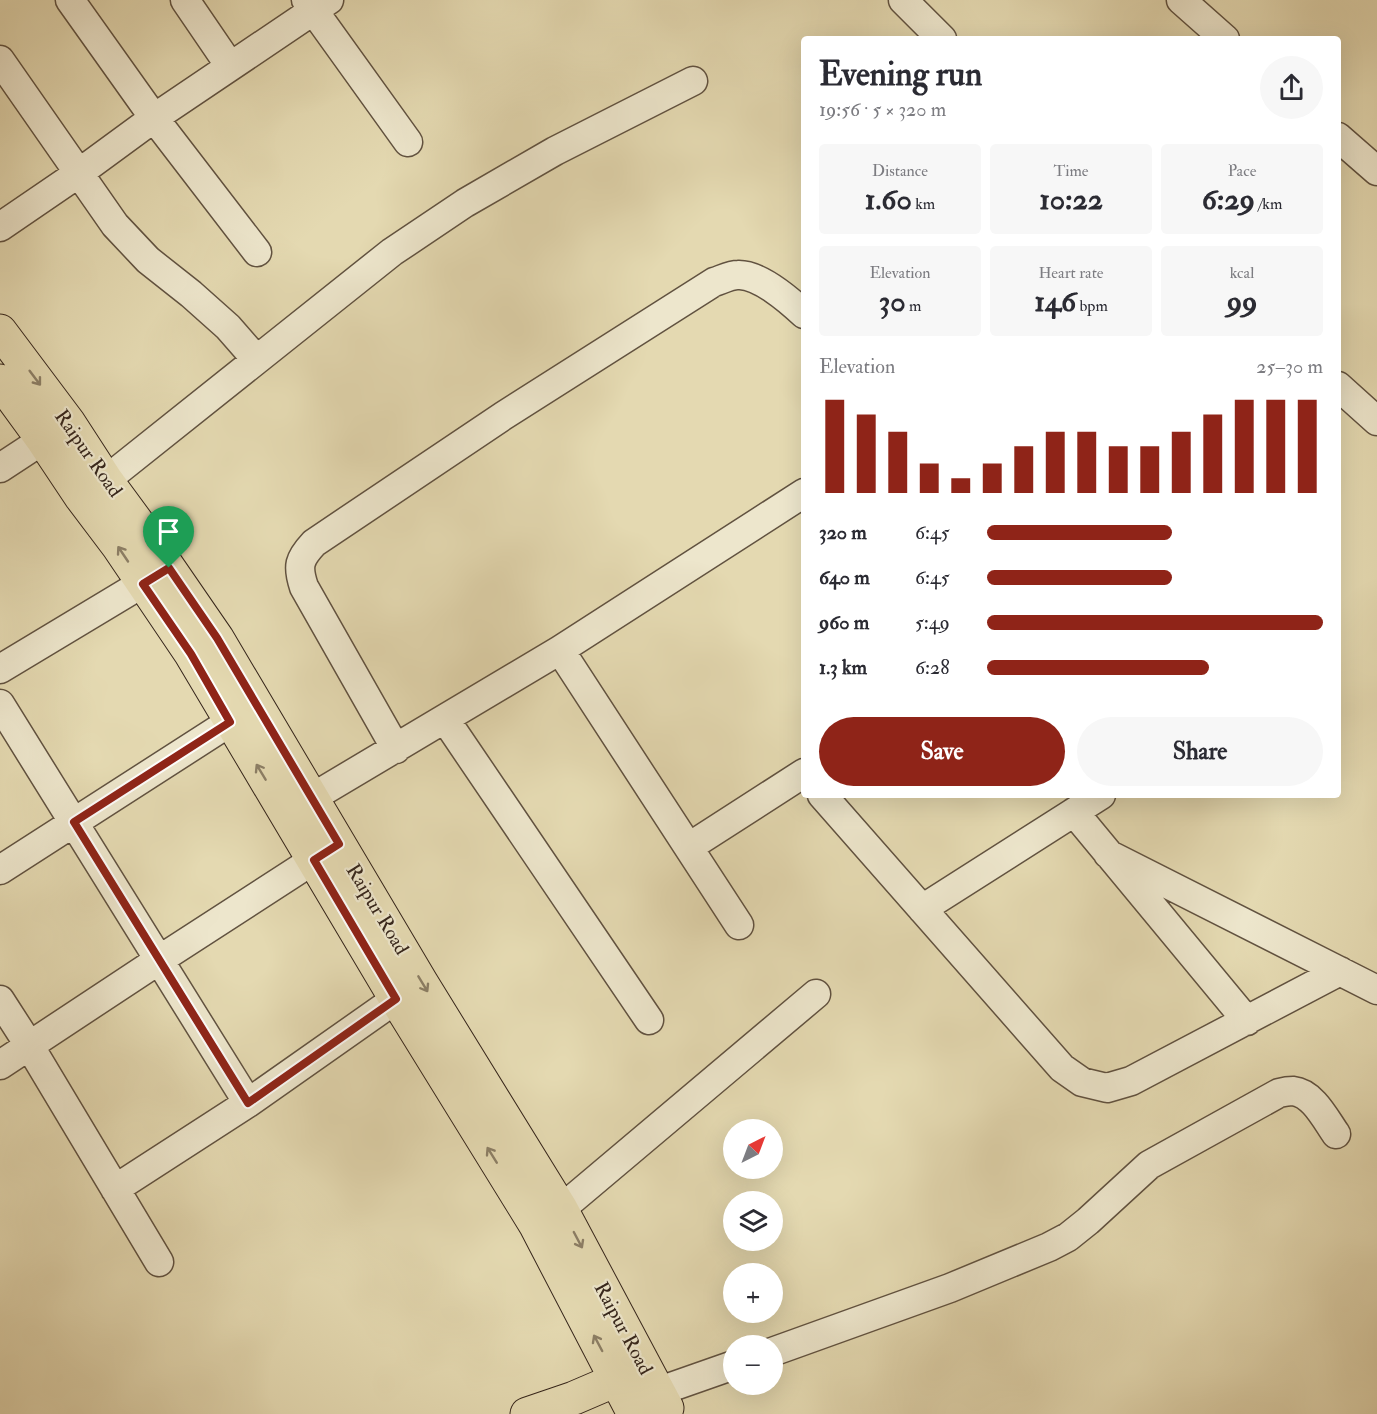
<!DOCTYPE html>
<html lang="en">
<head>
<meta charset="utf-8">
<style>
	body { margin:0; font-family:"IM FELL Double Pica",serif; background:#f7f7f7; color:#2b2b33; height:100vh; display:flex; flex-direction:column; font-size:22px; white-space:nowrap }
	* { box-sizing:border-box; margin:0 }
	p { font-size:20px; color:#7c7c81 }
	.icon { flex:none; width:33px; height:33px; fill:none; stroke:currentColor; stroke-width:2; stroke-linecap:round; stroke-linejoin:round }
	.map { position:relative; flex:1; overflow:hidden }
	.drawer { position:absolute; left:801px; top:36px; width:540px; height:762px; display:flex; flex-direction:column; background:#fff; border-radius:6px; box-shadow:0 6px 24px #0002 }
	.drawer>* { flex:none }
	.needle { width:39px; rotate:42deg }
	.fabs { position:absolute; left:723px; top:1119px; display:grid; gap:12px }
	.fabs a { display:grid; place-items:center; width:60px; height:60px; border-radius:50%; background:#fff; box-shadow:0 6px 24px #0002; font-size:30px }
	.pin { position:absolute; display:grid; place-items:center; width:51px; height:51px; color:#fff; margin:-62px -26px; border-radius:50% 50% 50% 0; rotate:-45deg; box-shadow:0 0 6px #0007 }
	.pin .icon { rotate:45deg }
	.round { display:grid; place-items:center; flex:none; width:63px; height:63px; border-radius:32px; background:#f7f7f7 }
	.head { display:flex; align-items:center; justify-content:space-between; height:102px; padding:0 18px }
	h1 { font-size:33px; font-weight:700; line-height:45px }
	.metrics { display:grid; grid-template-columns:repeat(3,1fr); gap:9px; height:102px; padding:6px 18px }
	.metrics div { display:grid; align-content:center; border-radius:6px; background:#f7f7f7; text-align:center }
	.metrics b { font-size:30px; font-weight:700 }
	.metrics small { font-size:16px; font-weight:400 }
	.metrics p { font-size:16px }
	.chart { height:168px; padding:12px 18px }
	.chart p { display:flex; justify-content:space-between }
	.chart svg { width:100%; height:108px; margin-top:6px; stroke:#8f2418; stroke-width:6 }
	.cta { display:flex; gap:12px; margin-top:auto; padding:12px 18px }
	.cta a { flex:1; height:69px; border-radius:36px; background:#8f2418; color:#fff; font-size:24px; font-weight:700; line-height:69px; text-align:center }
	.cta a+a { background:#f7f7f7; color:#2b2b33 }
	ul { padding:0 18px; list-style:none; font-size:20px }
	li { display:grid; grid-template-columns:96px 72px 1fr; align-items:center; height:45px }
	li i { height:15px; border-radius:8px; background:#8f2418 }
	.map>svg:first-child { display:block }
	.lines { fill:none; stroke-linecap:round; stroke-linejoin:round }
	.minor-casing { stroke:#615240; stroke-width:31 }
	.major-casing { stroke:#35251b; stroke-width:35 }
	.minor { stroke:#ede6cc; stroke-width:28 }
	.major { stroke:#e4d9b1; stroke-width:33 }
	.oneway { stroke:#8c7f66 }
	.route-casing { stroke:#fff; stroke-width:12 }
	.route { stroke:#8f2418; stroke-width:8 }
	.labels { text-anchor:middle; stroke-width:4.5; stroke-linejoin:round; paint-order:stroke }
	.street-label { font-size:20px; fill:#35251b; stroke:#ede6cc }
</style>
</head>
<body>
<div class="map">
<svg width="1377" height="1414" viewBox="0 0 1377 1414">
	<rect width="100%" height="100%" fill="#e4d9b1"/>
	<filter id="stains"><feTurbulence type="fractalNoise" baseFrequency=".00333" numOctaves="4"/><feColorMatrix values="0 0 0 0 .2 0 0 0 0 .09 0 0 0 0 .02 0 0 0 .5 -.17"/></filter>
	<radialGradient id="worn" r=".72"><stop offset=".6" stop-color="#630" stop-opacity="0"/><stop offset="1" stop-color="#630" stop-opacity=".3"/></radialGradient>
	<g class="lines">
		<g class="minor-casing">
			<path id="minor" d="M70 0 154 118 257 252
				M185 0 230 66
				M306 0 408 142
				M903 0 942 39
				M1181 0 1225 39
				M0 60 115 225 148 260 191 294 228 327 256 359
				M1338 137 1377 171
				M0 227 79 173 154 118 329 0
				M1338 386 1377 421
				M0 468 61 428
				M106 480 392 252 465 203 555 151 693 81
				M560 650 739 925
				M0 669 163 571
				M0 704 248 1103
				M445 719 649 1020
				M396 749 304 587C297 566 299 559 314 543L503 416 714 282C721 280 730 275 738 275 759 274 789 300 804 314
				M822 795 1062 1068 1082 1082 1107 1088 1131 1081 1340 971
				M293 809 560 650 804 493
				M1074 812 1247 1021
				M689 847 804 773
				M1108 854 1377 990
				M0 870 230 722
				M922 909 1101 795
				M0 1000 29 1045 159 1262
				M0 1065 159 960 332 848
				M115 1189 248 1103 396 999
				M561 1209 816 994
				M772 1352 950 1288 1049 1247 1068 1237 1088 1221 1149 1165 1279 1093C1283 1092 1289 1091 1293 1091 1313 1093 1326 1120 1336 1134
				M657 1392 734 1365"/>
		</g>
		<g class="major-casing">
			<path id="major" d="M0 331 69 423 106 480 142 529 217 638 421 982 561 1209 667 1408 650 1414
				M0 381 43 440 81 497 118 546 191 654 396 999 535 1224 634 1414
				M527 1414 574 1398 637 1371"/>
		</g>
		<use href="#minor" class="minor"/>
		<use href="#major" class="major"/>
	</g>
	<defs><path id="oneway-shaft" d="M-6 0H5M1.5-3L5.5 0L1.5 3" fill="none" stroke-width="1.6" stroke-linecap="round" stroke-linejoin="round" transform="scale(1.5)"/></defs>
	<g class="oneway">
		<use href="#oneway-shaft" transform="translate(35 378) rotate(53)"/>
		<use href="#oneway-shaft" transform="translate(123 554) rotate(-124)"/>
		<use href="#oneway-shaft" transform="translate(261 772) rotate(-121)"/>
		<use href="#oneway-shaft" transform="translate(423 984) rotate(59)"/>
		<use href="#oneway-shaft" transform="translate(492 1155) rotate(-122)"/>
		<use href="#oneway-shaft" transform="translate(578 1240) rotate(62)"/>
		<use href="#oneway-shaft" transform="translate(598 1343) rotate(-118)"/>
	</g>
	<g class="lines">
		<g class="route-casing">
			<path id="route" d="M169 568 217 638 339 844 314 860 396 999 248 1103 74 822 230 722 191 654 143 584Z"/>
		</g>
		<use href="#route" class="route"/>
	</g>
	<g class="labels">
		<g class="street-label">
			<text transform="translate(89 453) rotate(55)" y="7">Raipur Road</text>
			<text transform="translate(378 909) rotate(59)" y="7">Raipur Road</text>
			<text transform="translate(624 1328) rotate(62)" y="7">Raipur Road</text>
		</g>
	</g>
	<rect width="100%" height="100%" filter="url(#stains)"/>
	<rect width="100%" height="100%" fill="url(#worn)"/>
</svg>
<div class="fabs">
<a><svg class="needle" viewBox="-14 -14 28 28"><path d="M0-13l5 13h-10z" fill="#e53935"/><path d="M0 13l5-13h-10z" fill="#7c7c81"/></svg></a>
<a><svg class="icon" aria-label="layers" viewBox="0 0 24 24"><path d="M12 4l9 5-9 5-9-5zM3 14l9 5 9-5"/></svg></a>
<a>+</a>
<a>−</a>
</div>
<div class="pin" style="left:169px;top:568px;background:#1e9e55"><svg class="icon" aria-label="arrive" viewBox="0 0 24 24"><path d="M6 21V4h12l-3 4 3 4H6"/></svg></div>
<section class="drawer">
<div class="head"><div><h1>Evening run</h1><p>19:56 · 5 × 320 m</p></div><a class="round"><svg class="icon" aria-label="share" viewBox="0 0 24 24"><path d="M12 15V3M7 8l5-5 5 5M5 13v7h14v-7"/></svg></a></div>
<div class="metrics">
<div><p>Distance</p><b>1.60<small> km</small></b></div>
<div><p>Time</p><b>10:22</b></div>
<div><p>Pace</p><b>6:29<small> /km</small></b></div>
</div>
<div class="metrics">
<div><p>Elevation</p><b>30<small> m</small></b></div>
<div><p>Heart rate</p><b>146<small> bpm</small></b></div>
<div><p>kcal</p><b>99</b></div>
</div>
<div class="chart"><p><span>Elevation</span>25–30 m</p>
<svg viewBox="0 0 160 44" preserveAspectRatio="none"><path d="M5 44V6M15 44V12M25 44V19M35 44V32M45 44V38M55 44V32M65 44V25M75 44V19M85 44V19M95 44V25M105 44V25M115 44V19M125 44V12M135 44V6M145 44V6M155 44V6"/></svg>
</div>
<ul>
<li><b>320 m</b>6:45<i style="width:55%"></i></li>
<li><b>640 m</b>6:45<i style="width:55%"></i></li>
<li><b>960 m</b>5:49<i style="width:100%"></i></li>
<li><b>1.3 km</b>6:28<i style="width:66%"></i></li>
</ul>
<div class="cta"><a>Save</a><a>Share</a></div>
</section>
</div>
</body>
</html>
